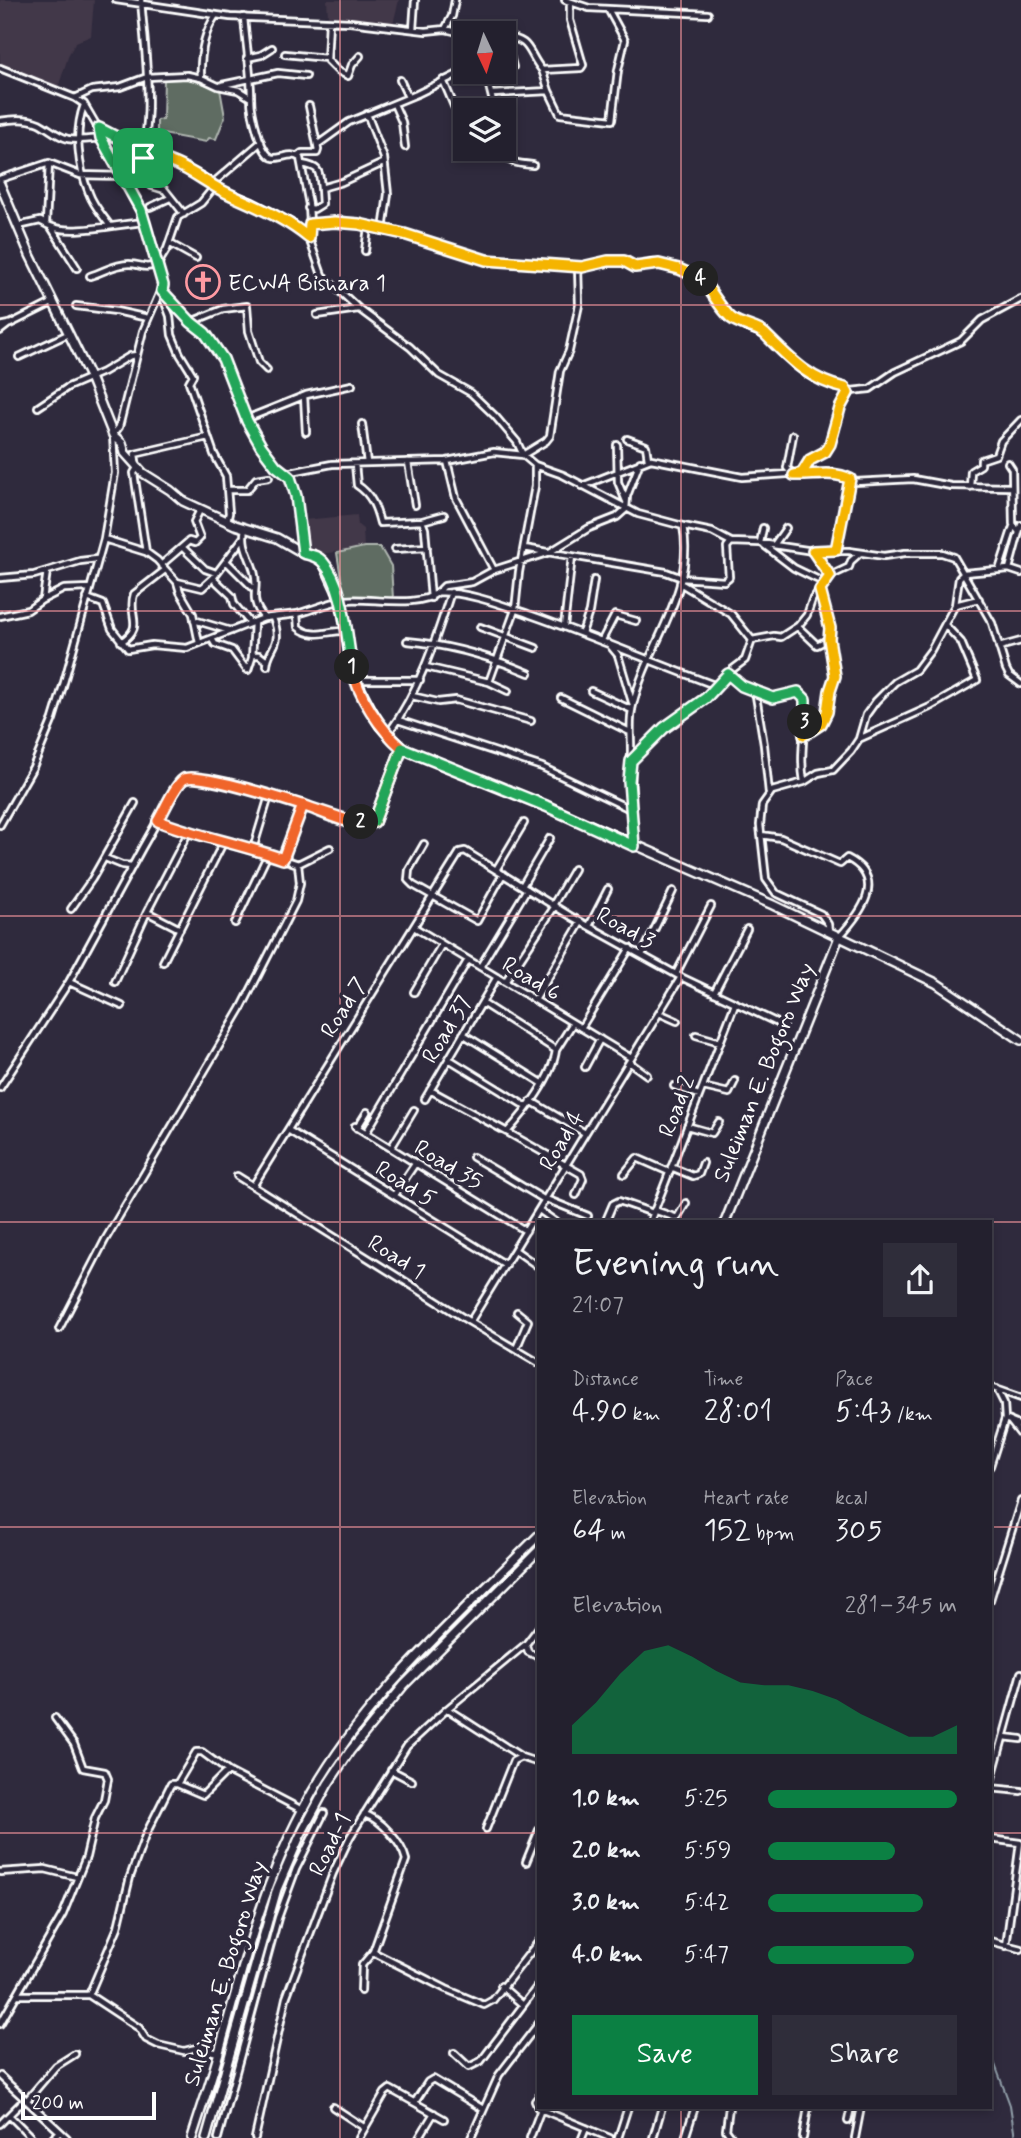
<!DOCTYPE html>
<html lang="en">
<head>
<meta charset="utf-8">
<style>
	body { margin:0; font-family:Mynerve,sans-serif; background:#2f2d3a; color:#f1f3f6; height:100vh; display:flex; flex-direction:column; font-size:26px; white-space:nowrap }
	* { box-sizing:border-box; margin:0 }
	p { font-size:23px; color:#a3a3aa }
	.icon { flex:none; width:38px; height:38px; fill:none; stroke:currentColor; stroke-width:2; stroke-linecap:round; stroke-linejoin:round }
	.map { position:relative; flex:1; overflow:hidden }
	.panel { position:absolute; left:537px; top:1220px; width:455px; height:889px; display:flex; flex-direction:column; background:#23202e; border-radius:0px; box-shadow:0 4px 10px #0003,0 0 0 2px #403e4a }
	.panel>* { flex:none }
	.needle { width:46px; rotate:176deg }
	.controls { position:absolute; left:453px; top:21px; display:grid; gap:14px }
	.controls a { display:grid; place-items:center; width:63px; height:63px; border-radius:0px; background:#23202e; box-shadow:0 4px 10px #0003,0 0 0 2px #403e4a; font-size:35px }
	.scale { position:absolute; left:21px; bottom:18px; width:135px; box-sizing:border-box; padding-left:7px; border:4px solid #fff; border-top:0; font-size:19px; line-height:24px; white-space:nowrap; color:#fff; -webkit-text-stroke:5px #2f2a3d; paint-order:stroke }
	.pin { position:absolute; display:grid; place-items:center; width:60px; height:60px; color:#fff; margin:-30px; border-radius:14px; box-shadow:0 4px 10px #0006 }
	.km { position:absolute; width:35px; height:35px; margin:-18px; border-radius:50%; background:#222; color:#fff; font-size:19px; line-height:35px; text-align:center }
	.round { display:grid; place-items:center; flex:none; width:74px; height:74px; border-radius:0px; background:#2f2d3a }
	.head { display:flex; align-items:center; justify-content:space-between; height:119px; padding:0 35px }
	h1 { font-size:38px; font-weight:600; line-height:52px }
	.figures { display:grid; grid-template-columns:repeat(3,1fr); gap:10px; height:119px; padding:7px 35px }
	.figures div { display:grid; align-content:center }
	.figures b { font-size:30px; font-weight:600 }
	.figures small { font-size:19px; font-weight:400 }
	.figures p { font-size:19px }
	.chart { height:196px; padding:14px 35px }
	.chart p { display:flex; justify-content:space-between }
	.chart svg { width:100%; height:126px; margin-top:7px; fill:#0b8043; opacity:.7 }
	.cta { display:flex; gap:14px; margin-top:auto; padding:14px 35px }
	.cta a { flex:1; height:80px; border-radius:0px; background:#0b8043; color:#fff; font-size:28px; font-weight:600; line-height:80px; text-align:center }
	.cta a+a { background:#2f2d3a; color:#f1f3f6 }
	ul { padding:0 35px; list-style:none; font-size:23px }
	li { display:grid; grid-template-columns:112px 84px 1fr; align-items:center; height:52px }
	li i { height:18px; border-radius:9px; background:#0b8043 }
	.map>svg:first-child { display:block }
	.built { fill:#423748 }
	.green { fill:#5f6c62; stroke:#afb6b0; stroke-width:2 }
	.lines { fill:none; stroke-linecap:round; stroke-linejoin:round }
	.stream { stroke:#92a0aa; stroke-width:2 }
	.street-casing { stroke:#fff; stroke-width:10 }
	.secondary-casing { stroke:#fff; stroke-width:12 }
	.street { stroke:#2f2a3d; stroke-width:4.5 }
	.secondary { stroke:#2f2a3d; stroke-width:7 }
	.split-1-casing { stroke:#fff; stroke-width:14 }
	.split-2-casing { stroke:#fff; stroke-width:14 }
	.split-3-casing { stroke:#fff; stroke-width:14 }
	.split-4-casing { stroke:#fff; stroke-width:14 }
	.split-5-casing { stroke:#fff; stroke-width:14 }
	.split-1 { stroke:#22a559; stroke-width:9 }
	.split-2 { stroke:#f0652b; stroke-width:9 }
	.split-3 { stroke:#22a559; stroke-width:9 }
	.split-4 { stroke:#f5b400; stroke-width:9 }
	.split-5 { stroke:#f5b400; stroke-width:9 }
	.grid { fill:none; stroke:#ff9aa2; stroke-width:2; stroke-opacity:0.55 }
	.labels { text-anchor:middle; stroke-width:7; stroke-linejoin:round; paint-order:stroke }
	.poi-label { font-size:23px; fill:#fff; stroke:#2f2a3d; text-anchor:start }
	.street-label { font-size:23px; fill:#fff; stroke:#2f2a3d }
</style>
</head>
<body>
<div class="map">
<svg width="1021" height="2138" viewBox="0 0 1021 2138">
	<rect width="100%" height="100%" fill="#2f2a3d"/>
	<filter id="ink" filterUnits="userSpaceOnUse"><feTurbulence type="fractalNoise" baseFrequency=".0143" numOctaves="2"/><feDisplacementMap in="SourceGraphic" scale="14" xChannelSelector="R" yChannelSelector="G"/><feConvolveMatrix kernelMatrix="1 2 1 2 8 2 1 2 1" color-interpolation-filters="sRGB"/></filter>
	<g filter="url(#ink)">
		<path class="built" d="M0 0H94L91 36 76 42 69 54 57 91 0 68Z
			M327 0H399L393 24 328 17Z
			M357 515 358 525 363 529 364 547 322 554 306 551 303 520Z"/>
		<path class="green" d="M164 79H190L220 89 225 117 216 139 209 138 206 142 157 133V120L163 119Z
			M364 547H380L391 566 393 598 344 597 337 553Z"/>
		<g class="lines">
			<path class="stream" d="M990 2051 1010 2105 1015 2138"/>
			<g class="street-casing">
				<path id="street" d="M116 0 230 17 350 22 426 31 445 29 466 34
					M565 0 589 8 708 14
					M244 17C246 44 251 71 251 98
					M329 22 327 60 338 71 348 76 352 65 360 56
					M413 29 415 0
					M445 29 452 16 455 0
					M504 37C532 39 527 52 542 70L581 68 583 65 570 20V2
					M505 37 513 67
					M285 54 326 58
					M247 58 261 55 272 48
					M0 68 75 98 84 104 98 128 126 142 140 157 166 159 203 177 221 190 252 202 291 223 309 238 322 275 359 309 410 347 439 375 471 393 495 416 517 442 523 455 535 465 563 475 638 514 683 526C696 592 647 644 633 705 629 719 631 733 631 748 631 781 631 811 634 845
					M542 70 549 91 560 114 612 120 618 70 625 40 608 9
					M479 72 489 86 495 110
					M201 78C200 55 203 34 216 15
					M400 80 408 97
					M443 80 454 106
					M222 85 278 73 306 76
					M492 94 549 91
					M75 98 92 90 120 87 147 77 187 75 201 78 218 86 238 90 251 98C251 110 260 157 274 158 284 158 291 152 300 158L309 205 310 224
					M394 104 402 122 405 147
					M84 105C74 132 78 167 89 193 93 205 103 216 110 226
					M367 114 384 158 388 194 383 230
					M0 121C11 119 28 118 39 123 49 128 56 136 68 139 79 141 90 139 101 138
					M99 129 101 138 146 222 163 285 164 300 170 316 172 335 180 354 193 375 189 382 214 454 226 476 229 513 227 521
					M317 145 349 122 417 94 466 70
					M500 149C505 163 520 164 533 165
					M298 156 302 153H317L318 150 309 106
					M302 164C320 167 319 170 321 188
					M140 169 152 186 165 190 184 214
					M0 179 49 163 80 175 122 176
					M212 184 261 142
					M130 191C158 131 146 64 141 0
					M150 207 170 198
					M308 208 314 209 322 204 321 188 342 182 383 163
					M46 223 49 163
					M18 226 40 221C43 222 46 225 50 226 71 236 121 223 146 222
					M51 227 77 268
					M309 238 310 224 335 222 359 224 404 234 486 260 581 267 608 261H621L635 267 651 263 679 269 698 277 731 317 746 327 766 335 784 354 807 374 834 386 845 388 848 393
					M169 243 196 258
					M365 251 368 227
					M90 276C104 272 114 264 129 264 142 264 143 270 158 264L167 249 178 217 201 203 215 186
					M162 291 191 322 205 333 223 359 247 421 261 446 276 466 290 477 296 496 303 552
					M76 306 116 311 148 318
					M317 315 358 309
					M191 322 223 309 247 306 249 331 259 362 267 370
					M0 326 10 324 52 303
					M0 331 9 324
					M19 357 68 334
					M304 396 306 432
					M38 407 68 387 103 372 130 356 137 355
					M246 419 306 395 352 385
					M362 424 367 463
					M793 435 787 468 793 474
					M627 439 646 446 648 459
					M617 445 618 482 626 501
					M447 461 456 498 494 570
					M408 462 415 505
					M1008 463 1012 469 1013 524 1018 531
					M355 464 357 485C371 494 376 507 380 523L422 521 444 515
					M286 473 332 464 447 461 494 452 523 455 546 441 550 436 560 371 569 351 579 305 578 267
					M801 475 820 476 833 473 855 482 913 479 951 486 1010 487
					M582 486 651 459 742 477 802 473 810 460 825 452 830 444 840 408 851 391 870 389 895 372 961 341 982 320 1021 299
					M970 487 971 471 981 465V460L996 455 1001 441 1021 420
					M227 490H247L256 479 269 477
					M422 521 425 529 431 598
					M683 526 712 532 731 542 760 543 813 551H849L884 556 905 553H942L954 557 992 623 1006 669 1009 675 1021 684
					M245 529C241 545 250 556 254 571 260 591 247 597 264 618
					M104 539 146 552 157 560 177 582 202 588
					M760 543 763 528
					M764 545 794 568 825 583
					M774 545 786 528
					M182 547 205 569 216 573
					M524 548 666 572 682 578 724 581 729 577 727 547 731 542
					M395 549 427 547
					M836 550 850 479
					M813 551 830 576
					M146 552 134 473 137 468 135 454 208 437
					M226 561 254 589
					M161 565 189 541 195 543 200 538 194 522 200 510
					M1009 569 1021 525
					M999 570 1013 527
					M0 578 34 575 80 561 97 559
					M213 578 232 596 234 604 249 622 254 623 252 658 248 670
					M177 582 180 592 193 614 199 643
					M680 583 731 614 752 640
					M202 588 213 578 243 538
					M438 592 444 586 472 582 494 570 550 552 589 528 617 517 626 509 627 496 640 462
					M87 598 103 604 112 629 128 649 152 645 187 648 264 618 297 614 298 627C313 640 328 630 346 631
					M43 599 47 571
					M955 605 979 599
					M297 614C312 610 329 602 345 600 370 597 419 609 438 592 469 592 502 605 531 615 594 637 655 663 717 686
					M0 616 28 610 42 600 64 589 89 588
					M194 620 231 631
					M480 627 536 648
					M564 627 572 556
					M798 627 817 645 829 639
					M582 633 589 612 594 580
					M212 639 215 644 232 650 247 670
					M602 640 615 615 636 621
					M407 641C450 645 489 656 529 673
					M121 642C146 626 127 616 134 594L165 570
					M608 643 618 655 632 702
					M999 647 1021 641
					M252 655H259L267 661
					M267 666C268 646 284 647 273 618
					M426 667 489 682 508 691
					M728 674 742 686 773 698 798 692 805 699C806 727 799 755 804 782
					M356 680H420
					M489 682 515 610 519 572 535 486V465
					M755 690 764 745 769 793
					M591 691 632 710
					M412 696 438 702 456 700 531 721
					M561 698 630 732
					M398 720 542 767 630 809
					M388 734C419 691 435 642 451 592
					M804 735 821 724 827 712 830 690 835 676 829 639V628L820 590
					M861 738 930 707 977 680 961 642 945 625
					M632 760 664 728 706 698 733 669 745 660 752 640 774 636 781 637 798 626 807 615 812 600 830 576 849 567 851 561 860 553
					M158 821C203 839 252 848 298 864L330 848
					M0 825 33 767 53 719 63 686 104 539 115 473 113 435 119 427 143 331 163 285
					M761 835 781 838 840 864 847 858C888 879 861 913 839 937
					M424 844 409 870 408 880 413 885 477 921 503 874
					M253 849 269 796
					M105 858 122 865 132 866
					M283 859 303 805
					M496 870 524 823
					M522 886 550 838
					M553 905 574 869
					M71 909 92 879 135 803
					M147 912 180 929
					M235 923 268 854
					M589 926 608 889
					M414 927 631 1058
					M829 931 828 924 821 914 776 893 766 879 760 825 762 805 772 791 804 782 818 773 833 770 851 751 859 739 866 715 876 701 895 682 916 670 931 650 955 605 959 578 964 573 1009 569 1021 573
					M642 955 673 891
					M163 962 224 841
					M480 967 527 889
					M676 974 711 906
					M69 982 122 1006
					M115 982 147 912 188 833
					M505 982 555 906
					M414 992 442 944
					M714 993 747 929
					M535 1000 581 922
					M482 1003 556 1050 573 1023
					M659 1013 677 1021
					M581 1028 630 948
					M463 1034 542 1083
					M696 1035 720 1042
					M449 1059 527 1107
					M629 1062 647 1075
					M585 1067 600 1039
					M674 1086 699 1095
					M703 1087 729 1093 735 1081
					M0 1088 69 982 142 848 179 783 185 778C209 775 281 798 307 806 326 813 355 829 374 822L402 748
					M430 1090 507 1132C525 1113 553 1076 556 1050
					M425 1099 497 977
					M531 1101 585 1133
					M355 1126 526 1231
					M687 1126 712 1133 719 1122
					M357 1128 367 1112
					M288 1130 506 1265
					M507 1132 581 1174 583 1179 576 1195
					M366 1133 468 960
					M391 1148 414 1110
					M473 1157 545 1200
					M671 1167 693 1176 699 1174 703 1163
					M624 1174 637 1158 669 1172
					M237 1176 470 1322 539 1363
					M253 1186 460 852 465 851 572 917 681 977 784 1026
					M394 1195 415 1164
					M546 1199 588 1216
					M539 1210 556 1222
					M654 1210 677 1218 686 1203
					M607 1218 613 1204 619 1201 653 1213
					M650 1222 735 1004
					M515 1250 539 1267
					M470 1322 681 977
					M59 1329 105 1240 241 1009 296 901 300 883 298 864
					M516 1349 528 1321 517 1312
					M990 1387 1021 1398
					M997 1389 1004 1403 1005 1419 1010 1421 1021 1435
					M1011 1422 1021 1426
					M990 1466 1005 1419
					M990 1600 1021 1501
					M526 1645 528 1652 539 1657
					M447 1709 520 1756
					M1004 1737 1021 1739
					M391 1770 412 1781
					M177 1784 203 1795 224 1774 229 1772
					M990 1785 1021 1673
					M990 1788 1021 1791
					M486 1829 513 1761 521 1757 539 1763
					M990 1839 1020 1843
					M526 1862 539 1830
					M0 1872 45 1869 77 1877
					M990 1941 1021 1949
					M1006 1946 1020 1843
					M373 1952 446 1989 484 2005 493 2000 539 1941
					M501 1986 523 2005
					M361 1991 362 1965 373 1952 406 1860C402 1843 381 1819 364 1814
					M18 1995H89L139 2028 146 2039 158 2045 184 2051 196 2048 219 2053
					M89 1995 118 1927 130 1877 145 1836 171 1784H177L196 1752H202L229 1772 302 1810
					M0 2024 63 1914 86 1857 95 1818 104 1800 108 1779 105 1772 83 1768 74 1744 55 1718
					M454 2053 469 2067 481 2061 539 1984
					M0 2076 67 2138
					M539 2096 535 2101 538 2108 610 2138
					M27 2100 56 2066 75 2054
					M415 2102 428 2082 433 2079 483 2109
					M333 2107 365 2128
					M729 2107 726 2130 732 2138
					M9 2115 31 2137
					M848 2121 851 2107
					M0 2124 25 2099
					M53 2138 60 2132
					M218 2138 278 1918 296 1869 324 1813
					M255 2138 286 1998 333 1873 350 1837 407 1746 447 1709 526 1644 539 1627
					M359 2138 385 2093 390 2089 444 2119
					M419 2138 434 2113
					M471 2138 499 2075 539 2023
					M530 2138 541 2109
					M582 2138 586 2128
					M618 2138 628 2107
					M653 2138 662 2107
					M685 2138 695 2107
					M803 2138 808 2107
					M855 2138 861 2107"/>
			</g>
			<g class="secondary-casing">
				<path id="secondary" d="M0 184 30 255 90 377 113 435 122 443 125 453 143 473 170 490 183 501 235 525 277 538 303 553 315 556 323 562 341 601 353 674 380 726 404 749 546 806 773 905 936 983 1021 1040
					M725 1222 839 937
					M192 2138C201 2109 211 2081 219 2052 242 1970 262 1887 302 1811 359 1701 453 1622 539 1535
					M206 2138 277 1889 300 1836 328 1784 350 1751 404 1685 539 1550"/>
			</g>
			<use href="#street" class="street"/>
			<use href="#secondary" class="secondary"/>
		</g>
	</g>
	<g class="lines" filter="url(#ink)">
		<g class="split-1-casing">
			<path id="split-1" d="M143 158 136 155 126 142 99 128 101 138 141 210 163 285 162 291 191 322 205 333 223 359 247 421 261 446 276 466 290 477 296 496 303 553C310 555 318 556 323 562 345 587 346 636 352 667"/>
		</g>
		<g class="split-2-casing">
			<path id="split-2" d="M352 667C357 695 381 730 402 748L374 822C354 829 323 812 303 805L283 859C242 844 199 837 158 821 164 811 175 785 184 779 200 770 329 814 353 822H361"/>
		</g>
		<g class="split-3-casing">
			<path id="split-3" d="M361 822 367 824 374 822 402 748 546 806 634 846 629 781 631 761 664 728 706 698 728 674 742 686 773 698 798 692 805 699V722"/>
		</g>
		<g class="split-4-casing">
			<path id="split-4" d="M701 279C712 291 719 307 731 318 741 326 758 327 765 334 789 358 810 381 845 388L848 393 840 408 830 444 825 452 810 460 802 473 794 475C814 476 832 470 850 479L836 550 813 551 830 576 820 590 830 628 829 639 835 676 830 691 827 712 821 724 804 735 805 722"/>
		</g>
		<g class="split-5-casing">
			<path id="split-5" d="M143 158C175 156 196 177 223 191 253 206 283 216 309 238L310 224 335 222 359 224 404 234 486 260 582 267 608 261H624L635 267 659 264 679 269 701 279"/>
		</g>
		<use href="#split-1" class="split-1"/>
		<use href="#split-2" class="split-2"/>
		<use href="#split-3" class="split-3"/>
		<use href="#split-4" class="split-4"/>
		<use href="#split-5" class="split-5"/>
	</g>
	<path class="grid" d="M340 0V2138M681 0V1222M0 305H1021M0 611H1021M0 916H1021M0 1222H539M990 1222H1021M0 1527H539M990 1527H1021M0 1833H539M990 1833H1021M681 2107V2138"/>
	<defs>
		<g id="church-ring" transform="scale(1.75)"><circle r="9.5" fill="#2f2a3d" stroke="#ff9aa2" stroke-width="1.5"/><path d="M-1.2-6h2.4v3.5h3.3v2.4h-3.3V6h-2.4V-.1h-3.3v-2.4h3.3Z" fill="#ff9aa2"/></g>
	</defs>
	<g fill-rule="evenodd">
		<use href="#church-ring" x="203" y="282"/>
	</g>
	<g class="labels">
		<g class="poi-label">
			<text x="228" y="290">ECWA Bishara 1</text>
		</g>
		<g class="street-label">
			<text transform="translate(626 927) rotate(29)" y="8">Road 3</text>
			<text transform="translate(532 978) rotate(31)" y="8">Road 6</text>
			<text transform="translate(343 1007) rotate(-58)" y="8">Road 7</text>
			<text transform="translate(446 1029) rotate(-59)" y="8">Road 37</text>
			<text transform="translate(763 1072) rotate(-68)" y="8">Suleiman E. Bogoro Way</text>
			<text transform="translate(676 1106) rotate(-69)" y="8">Road 2</text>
			<text transform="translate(561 1140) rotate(-59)" y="8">Road 4</text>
			<text transform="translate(449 1164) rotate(31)" y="8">Road 35</text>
			<text transform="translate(406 1183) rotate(32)" y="8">Road 5</text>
			<text transform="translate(397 1256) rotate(32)" y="8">Road 1</text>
			<text transform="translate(329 1844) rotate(-64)" y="8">Road-1</text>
			<text transform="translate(224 1973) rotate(-73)" y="8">Suleiman E. Bogoro Way</text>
		</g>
	</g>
</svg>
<div class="controls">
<a><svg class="needle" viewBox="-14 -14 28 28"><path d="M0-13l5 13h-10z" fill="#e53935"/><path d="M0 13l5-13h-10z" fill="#a3a3aa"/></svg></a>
<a><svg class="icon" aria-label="layers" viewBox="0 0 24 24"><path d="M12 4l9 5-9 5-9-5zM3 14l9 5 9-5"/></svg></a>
</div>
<div class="scale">200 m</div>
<div class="pin" style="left:143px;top:158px;background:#1e9e55"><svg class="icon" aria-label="arrive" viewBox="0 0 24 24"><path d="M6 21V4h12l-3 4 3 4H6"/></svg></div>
<b class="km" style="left:352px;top:667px">1</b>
<b class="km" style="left:361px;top:822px">2</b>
<b class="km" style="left:805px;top:722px">3</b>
<b class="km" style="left:701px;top:279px">4</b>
<section class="panel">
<div class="head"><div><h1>Evening run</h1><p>21:07</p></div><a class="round"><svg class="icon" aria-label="share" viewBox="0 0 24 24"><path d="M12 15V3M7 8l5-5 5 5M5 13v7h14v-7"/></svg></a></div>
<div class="figures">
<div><p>Distance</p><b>4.90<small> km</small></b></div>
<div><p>Time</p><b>28:01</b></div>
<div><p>Pace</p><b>5:43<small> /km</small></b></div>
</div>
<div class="figures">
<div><p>Elevation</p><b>64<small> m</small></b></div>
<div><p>Heart rate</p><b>152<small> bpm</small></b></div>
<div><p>kcal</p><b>305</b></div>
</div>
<div class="chart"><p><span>Elevation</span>281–345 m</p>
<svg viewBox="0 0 160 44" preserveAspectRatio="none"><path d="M0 44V34L10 26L20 16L30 8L40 6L50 10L60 15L70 19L80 20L90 20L100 22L110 25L120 30L130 34L140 38L150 38L160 34V44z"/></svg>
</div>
<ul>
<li><b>1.0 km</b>5:25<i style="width:100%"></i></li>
<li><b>2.0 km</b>5:59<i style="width:67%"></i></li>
<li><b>3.0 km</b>5:42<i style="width:82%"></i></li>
<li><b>4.0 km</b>5:47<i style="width:77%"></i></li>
</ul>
<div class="cta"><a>Save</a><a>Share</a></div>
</section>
</div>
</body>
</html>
